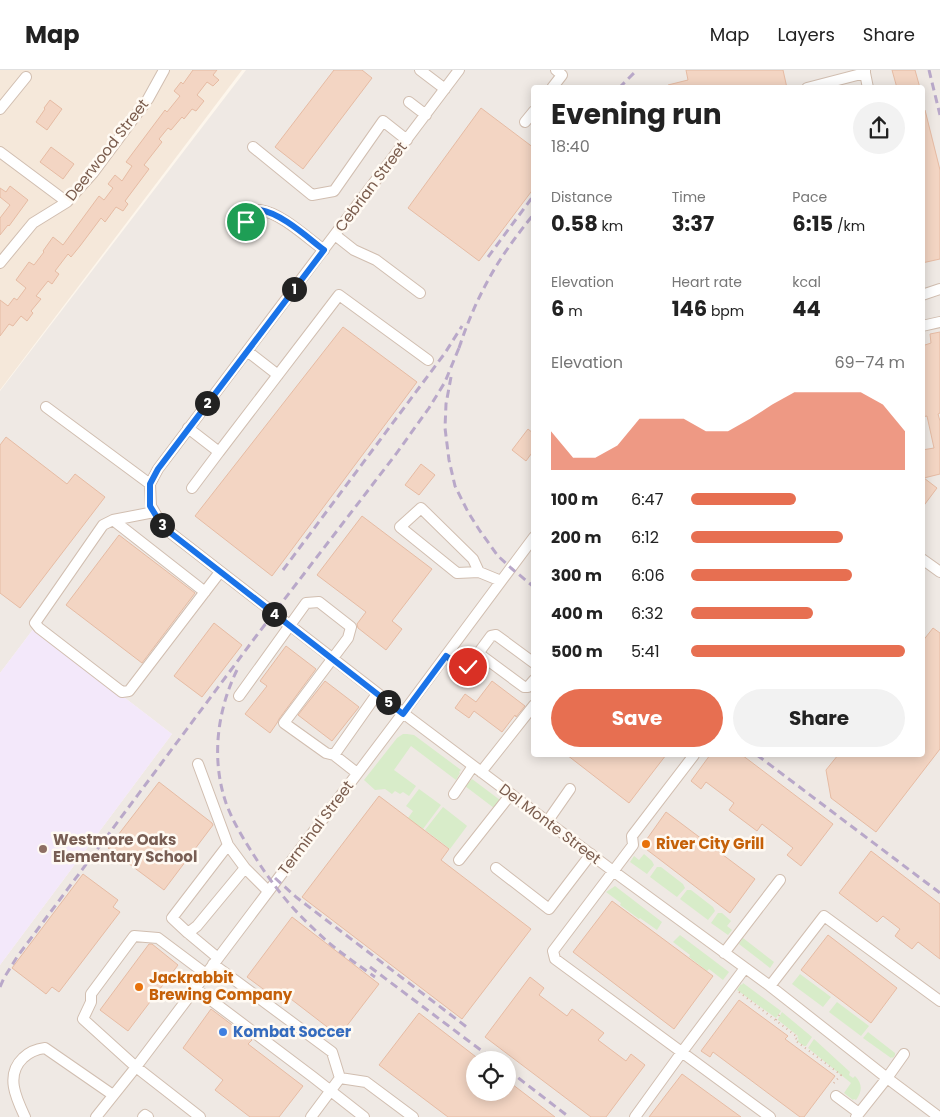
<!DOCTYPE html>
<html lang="en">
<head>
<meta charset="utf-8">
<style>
	body { margin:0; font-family:Poppins,sans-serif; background:#f2f2f2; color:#222; height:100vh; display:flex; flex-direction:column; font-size:19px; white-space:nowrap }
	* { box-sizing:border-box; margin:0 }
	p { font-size:16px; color:#767676 }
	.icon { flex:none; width:28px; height:28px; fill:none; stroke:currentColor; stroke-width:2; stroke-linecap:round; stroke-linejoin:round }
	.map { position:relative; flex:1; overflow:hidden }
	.drawer { position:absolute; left:531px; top:15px; width:394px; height:672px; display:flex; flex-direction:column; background:#fff; border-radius:5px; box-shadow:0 2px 12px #0003 }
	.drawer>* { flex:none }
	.fabs { position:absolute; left:466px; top:981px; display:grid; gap:10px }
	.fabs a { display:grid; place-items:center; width:50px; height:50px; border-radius:50%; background:#fff; box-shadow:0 2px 12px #0003; font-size:25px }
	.pin { position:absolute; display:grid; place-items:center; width:42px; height:42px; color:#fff; margin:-21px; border:2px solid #fff; border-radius:50%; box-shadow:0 1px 5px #0007 }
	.km { position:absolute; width:25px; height:25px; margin:-12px; border-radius:50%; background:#222; color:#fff; font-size:14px; line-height:25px; text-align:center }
	.round { display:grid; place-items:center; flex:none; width:52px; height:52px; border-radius:26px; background:#f2f2f2 }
	.head { display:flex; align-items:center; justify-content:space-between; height:85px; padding:0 20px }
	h1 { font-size:28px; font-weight:700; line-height:38px }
	.figures { display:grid; grid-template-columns:repeat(3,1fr); gap:8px; height:85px; padding:5px 20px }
	.figures div { display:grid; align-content:center }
	.figures b { font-size:21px; font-weight:700 }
	.figures small { font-size:14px; font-weight:400 }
	.figures p { font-size:14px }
	.chart { height:140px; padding:10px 20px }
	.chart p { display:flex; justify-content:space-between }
	.chart svg { width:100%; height:90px; margin-top:5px; fill:#e76f51; opacity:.7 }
	.cta { display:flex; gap:10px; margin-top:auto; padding:10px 20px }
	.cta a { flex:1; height:58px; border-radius:30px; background:#e76f51; color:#fff; font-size:20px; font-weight:700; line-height:58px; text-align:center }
	.cta a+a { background:#f2f2f2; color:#222 }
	ul { padding:0 20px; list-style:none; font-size:16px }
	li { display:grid; grid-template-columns:80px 60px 1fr; align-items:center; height:38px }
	li i { height:12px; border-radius:6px; background:#e76f51 }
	header { display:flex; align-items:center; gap:30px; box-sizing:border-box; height:70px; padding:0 25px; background:#fff; border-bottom:1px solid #e0e0e0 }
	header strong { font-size:24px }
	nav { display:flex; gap:28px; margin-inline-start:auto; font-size:18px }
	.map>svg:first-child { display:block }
	.residential { fill:#f5e8da }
	.industrial { fill:#efe9e4; fill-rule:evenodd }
	.education { fill:#f3e8fa }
	.green { fill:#d8ecc9 }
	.building { fill:#f3d5c3; stroke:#e6bba3 }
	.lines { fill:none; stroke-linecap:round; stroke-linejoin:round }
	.minor-casing { stroke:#d1beb0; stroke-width:12 }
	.path { stroke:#d9b8a5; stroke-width:2; stroke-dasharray:1 4; stroke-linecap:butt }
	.minor { stroke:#fff; stroke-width:10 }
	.rail { stroke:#b9a8c9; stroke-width:3; stroke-dasharray:8 5; stroke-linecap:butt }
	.route-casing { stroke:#fff; stroke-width:10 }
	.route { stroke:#1a73e8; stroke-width:6 }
	.food-dot { fill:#e8710a; stroke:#fffaf3; stroke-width:2 }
	.education-dot { fill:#8d6e63; stroke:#fffaf3; stroke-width:2 }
	.shop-dot { fill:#3f7fe0; stroke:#fffaf3; stroke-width:2 }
	.labels { text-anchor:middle; stroke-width:5; stroke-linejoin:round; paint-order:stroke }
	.street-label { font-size:15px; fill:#7a5c4d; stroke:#fffaf3 }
	.education-label { font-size:15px; font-weight:bold; fill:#785e54; stroke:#fffaf3; text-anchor:start }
	.food-label { font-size:15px; font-weight:bold; fill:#c56008; stroke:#fffaf3; text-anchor:start }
	.shop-label { font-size:15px; font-weight:bold; fill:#366cbe; stroke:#fffaf3; text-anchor:start }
</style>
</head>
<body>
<header>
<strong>Map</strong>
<nav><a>Map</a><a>Layers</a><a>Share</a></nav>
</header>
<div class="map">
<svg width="940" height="1047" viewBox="0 0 940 1047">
	<rect width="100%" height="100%" fill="#fdf6ec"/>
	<path class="residential" d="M0 0H242L0 320Z"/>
	<path class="industrial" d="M246 0H940V1047H0V895L172 664 34 558 0 603V321ZM534 18H922V685H534ZM475 990H508V1022H475Z"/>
	<path class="education" d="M34 558 172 664 0 895V603Z"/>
	<path class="green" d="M403 664H407L414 665 461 700 459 702 460 703 456 710 411 676 394 700 416 716 409 726 403 722 400 724 395 721 392 724 385 719 375 720 364 710 397 668Z
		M472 709 500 730 494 738 465 716Z
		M419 719 441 735 423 759 408 748 413 741 406 736Z
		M443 737 466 755 467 756 450 779 425 760Z
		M644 784 652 791 654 795 647 804 630 792 634 786 639 790Z
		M657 797H661L683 814 685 818 677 827 650 807Z
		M615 816 662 852 657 860 640 848 639 849 620 835 621 833 606 822Z
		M687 820H691L713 837 715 841 708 850 680 829Z
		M718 843H722L731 851 727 856 732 860 728 865 711 853Z
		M680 865 729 902 723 910 709 899 707 901 689 887 690 885 673 872Z
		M743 868 774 892 770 898 739 874Z
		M800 904 831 927 823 937 792 914Z
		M743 913 781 941 776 948 737 920 741 914 742 915Z
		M837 932 869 956 861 966 829 942Z
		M782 942 812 967 806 976H804L797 971 799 969 797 968 798 966 778 950V949Z
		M868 962 895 983V985L893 988 892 987 891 988 863 968Z
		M814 969 850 1002 849 1005 853 1008 855 1006C863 1014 862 1022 856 1030L854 1029 853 1030 844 1023 851 1013 808 978Z"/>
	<path class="building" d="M193 0H217L213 5 219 10 213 16 207 12 197 25 204 31 196 41 192 39 184 49 182 47 171 60 168 58 159 69 162 72 144 95 149 99 125 131 128 134 123 141 116 137 105 152 101 148 80 176 71 187 68 184 55 201 59 204 52 214 48 211 36 226 41 229 31 241 33 243 27 251 21 246 13 256 9 254 0 266V230L8 236 14 228 17 230 26 218 16 210 29 192 34 195 44 182 43 181 53 167 63 175 99 126 104 130 113 118 108 114 115 105 122 111 132 96 126 92 165 40 167 42 180 26 174 21 181 12 183 14Z
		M334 0H362L372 8 303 99 275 77Z
		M686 0H783L787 18H669L668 15 688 10Z
		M892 0H915L920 18H897Z
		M50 30 62 39 47 60 36 52 45 39 44 38Z
		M481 38 534 78V118L479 191 408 138Z
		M922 40H925L940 100V189L922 193Z
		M51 77 74 94 63 109 40 92Z
		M10 116 28 130 9 156 8 155 0 165V148L10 135 0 127V118L6 122Z
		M343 257 417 312 272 506 195 446Z
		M940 262V343L938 344 940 351V404L924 408 937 418 922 438V380L934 378 927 346 922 347V276L931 273 930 264Z
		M528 359 534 364V380L526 391 512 380Z
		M6 367 67 414 75 404 105 427 20 538 0 523V375Z
		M421 394 435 405 419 425 405 415Z
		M362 446 432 499 392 551 402 559 386 580 358 558 357 554 366 542 317 505Z
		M119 465 195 523 142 593 66 535Z
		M214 553 242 575 202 627 174 606Z
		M933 558 940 563V679L876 762 831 728 826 700 838 685H922V572Z
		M286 576 316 599 279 649 277 653 270 663 245 644 267 616 260 611Z
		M325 611 359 637 332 671 298 645Z
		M492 611 525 636 516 647 515 645 502 662 474 641 469 648 455 638 465 624 476 632Z
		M567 685H666L629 733Z
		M710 685H742L833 754 801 796 787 785 793 778 762 754 757 761 729 740 734 733 706 712 701 719 691 711Z
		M159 712 212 753 213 755 164 820 108 778Z
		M379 726 449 779 441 790 531 859 462 949 302 827Z
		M666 742 755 809 730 843 642 776Z
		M871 781 940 834V889L918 872 912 879 895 866 900 859 883 846 877 852 839 823Z
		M83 804 118 830 113 837 120 842 59 922 52 917 46 924 12 898Z
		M612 831 713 906 674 959 573 882Z
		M292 847 379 914 339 966 287 926 282 933 247 907Z
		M828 865 897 918 871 953 801 900Z
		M149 874H152L178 895 128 961 100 940Z
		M530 907 544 918 539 925 567 946 572 939 604 963 598 970 626 991 631 984 645 995 606 1047H591L485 967Z
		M739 930 788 966 785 969 835 1006 804 1047H800L713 982 710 987 701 981Z
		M211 939 252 970 248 974 303 1016 279 1047H250L215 1020 223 1010 183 978Z
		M419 943 480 990H475V1022H508V1011L555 1047H448L379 995Z
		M682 1004 741 1047H649Z"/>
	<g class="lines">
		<g class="minor-casing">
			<path id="minor" d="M420 0 445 19
				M459 0 158 399 150 414 151 436 163 457 403 643 613 801 770 916 887 1008 939 1047
				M865 3 868 18
				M552 18 562 5 556 0
				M807 18 865 3V0
				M409 32 426 45
				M0 39 26 7
				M525 52 534 41
				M253 77 312 125 334 121 383 51 407 70
				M0 82 67 132
				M246 152 260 140C281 143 306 167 324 180
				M335 165 354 180 376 190 420 223
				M0 193 33 153 67 132 93 103 148 29 164 0
				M922 225 940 219
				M922 256 940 252
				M247 281 278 305
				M46 337 150 414
				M188 358 219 382 192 418
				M219 382 339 225 428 290
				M154 442 113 450 103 455 35 553 39 558 122 622 129 621 220 502
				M113 450 205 522
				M922 489 940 502
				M479 502 473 489 421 438 400 457 457 503 479 502 501 511
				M478 583 524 617H528L534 610
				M446 585 465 599 468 597 491 566 496 565 534 593
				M239 626 306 533 319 532 351 557 348 568 284 653 326 683 334 685
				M694 685 632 766 633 775 553 881 555 889 770 1047
				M198 694 228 775 245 798 268 821
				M481 702 534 635
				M357 703 334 685 377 624
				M454 724 473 696
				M547 752 570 719
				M459 790 511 724
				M496 798 549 839 591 784
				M188 863 197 856 245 798
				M724 883 780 810
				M218 888 188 863 172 848 228 775
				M213 894 332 982 340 1008
				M770 916 824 846 940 931
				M195 918 313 1007 364 1047
				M340 1008 366 1012 413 1047
				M836 1026 859 1043
				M25 1047C16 1028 5 1005 23 988 29 982 37 979 45 978L113 1025
				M96 1047 136 997 403 643 534 467
				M143 1047 145 1045 148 1047
				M200 1047 136 997 83 949 91 932V924L134 866 158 868 206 904
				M311 1047 340 1008
				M635 1047 682 982 745 898
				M856 1047 887 1008 904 984"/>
		</g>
		<path class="path" d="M739 922 796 966 795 968 797 969 796 971 841 1005 833 1014
			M776 950 781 942"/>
		<use href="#minor" class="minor"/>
		<path class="rail" d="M929 0 940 45
			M619 18 637 0
			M488 187 534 125
			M459 278C470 244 486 210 506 181 515 168 524 156 534 144
			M451 307 446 334 445 358 449 390 455 416 468 442 480 461 498 486 511 498 534 517
			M283 500 445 283 462 256
			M237 600C217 641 211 689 226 733 233 752 244 770 255 787 272 814 291 838 315 860 333 878 354 892 375 907
			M757 685 940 823
			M275 808 296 827 468 958
			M370 897 494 990
			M0 917 4 908 17 887 257 565 396 384 429 338 445 312 461 273
			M508 1000 569 1047"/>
	</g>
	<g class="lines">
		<g class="route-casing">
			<path id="route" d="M246 152 260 140C281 143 307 167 324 180L158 399 150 414V436L163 457 403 644 446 586 463 598 468 597"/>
		</g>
		<use href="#route" class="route"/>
	</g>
	<g class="food-dot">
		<circle cx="646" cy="774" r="5"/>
		<circle cx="139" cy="917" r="5"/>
	</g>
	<circle class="education-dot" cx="43" cy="779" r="5"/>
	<circle class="shop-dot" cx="223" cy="962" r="5"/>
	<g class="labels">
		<g class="street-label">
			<text transform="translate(107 80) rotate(-52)" y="5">Deerwood Street</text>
			<text transform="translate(371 117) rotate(-53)" y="5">Cebrian Street</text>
			<text transform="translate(550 754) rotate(37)" y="5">Del Monte Street</text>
			<text transform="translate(316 758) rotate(-53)" y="5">Terminal Street</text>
		</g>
		<g class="education-label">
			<text x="53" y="775">Westmore Oaks<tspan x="53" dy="17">Elementary School</tspan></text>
		</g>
		<g class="food-label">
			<text x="656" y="779">River City Grill</text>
			<text x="149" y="913">Jackrabbit<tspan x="149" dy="17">Brewing Company</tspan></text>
		</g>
		<g class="shop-label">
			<text x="233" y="967">Kombat Soccer</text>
		</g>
	</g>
</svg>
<div class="fabs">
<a><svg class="icon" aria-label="locate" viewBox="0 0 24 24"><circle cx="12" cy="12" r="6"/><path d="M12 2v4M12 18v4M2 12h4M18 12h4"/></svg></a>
</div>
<div class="pin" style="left:246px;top:152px;background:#1e9e55"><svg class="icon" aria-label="arrive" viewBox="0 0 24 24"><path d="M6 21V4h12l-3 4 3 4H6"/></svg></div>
<div class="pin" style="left:468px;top:597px;background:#d93025"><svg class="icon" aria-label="check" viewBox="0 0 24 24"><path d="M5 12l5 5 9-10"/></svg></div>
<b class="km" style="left:294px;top:219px">1</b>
<b class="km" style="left:207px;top:333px">2</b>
<b class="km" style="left:162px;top:455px">3</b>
<b class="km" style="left:274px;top:544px">4</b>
<b class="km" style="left:388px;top:632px">5</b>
<section class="drawer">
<div class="head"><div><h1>Evening run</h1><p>18:40</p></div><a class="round"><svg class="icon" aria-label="share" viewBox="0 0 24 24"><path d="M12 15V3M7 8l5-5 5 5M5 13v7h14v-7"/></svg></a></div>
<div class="figures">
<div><p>Distance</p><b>0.58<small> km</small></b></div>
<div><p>Time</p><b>3:37</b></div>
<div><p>Pace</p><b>6:15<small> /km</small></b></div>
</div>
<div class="figures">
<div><p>Elevation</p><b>6<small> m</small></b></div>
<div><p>Heart rate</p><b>146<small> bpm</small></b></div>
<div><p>kcal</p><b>44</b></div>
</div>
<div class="chart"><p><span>Elevation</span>69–74 m</p>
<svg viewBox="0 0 160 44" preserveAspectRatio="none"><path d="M0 44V25L10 38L20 38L30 32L40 19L50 19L60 19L70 25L80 25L90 19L100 12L110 6L120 6L130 6L140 6L150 12L160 25V44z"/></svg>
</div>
<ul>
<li><b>100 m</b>6:47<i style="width:49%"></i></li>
<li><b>200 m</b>6:12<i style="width:71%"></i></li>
<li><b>300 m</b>6:06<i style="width:75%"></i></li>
<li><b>400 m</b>6:32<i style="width:57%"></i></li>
<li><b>500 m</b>5:41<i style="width:100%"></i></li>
</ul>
<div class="cta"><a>Save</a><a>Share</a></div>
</section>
</div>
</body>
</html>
